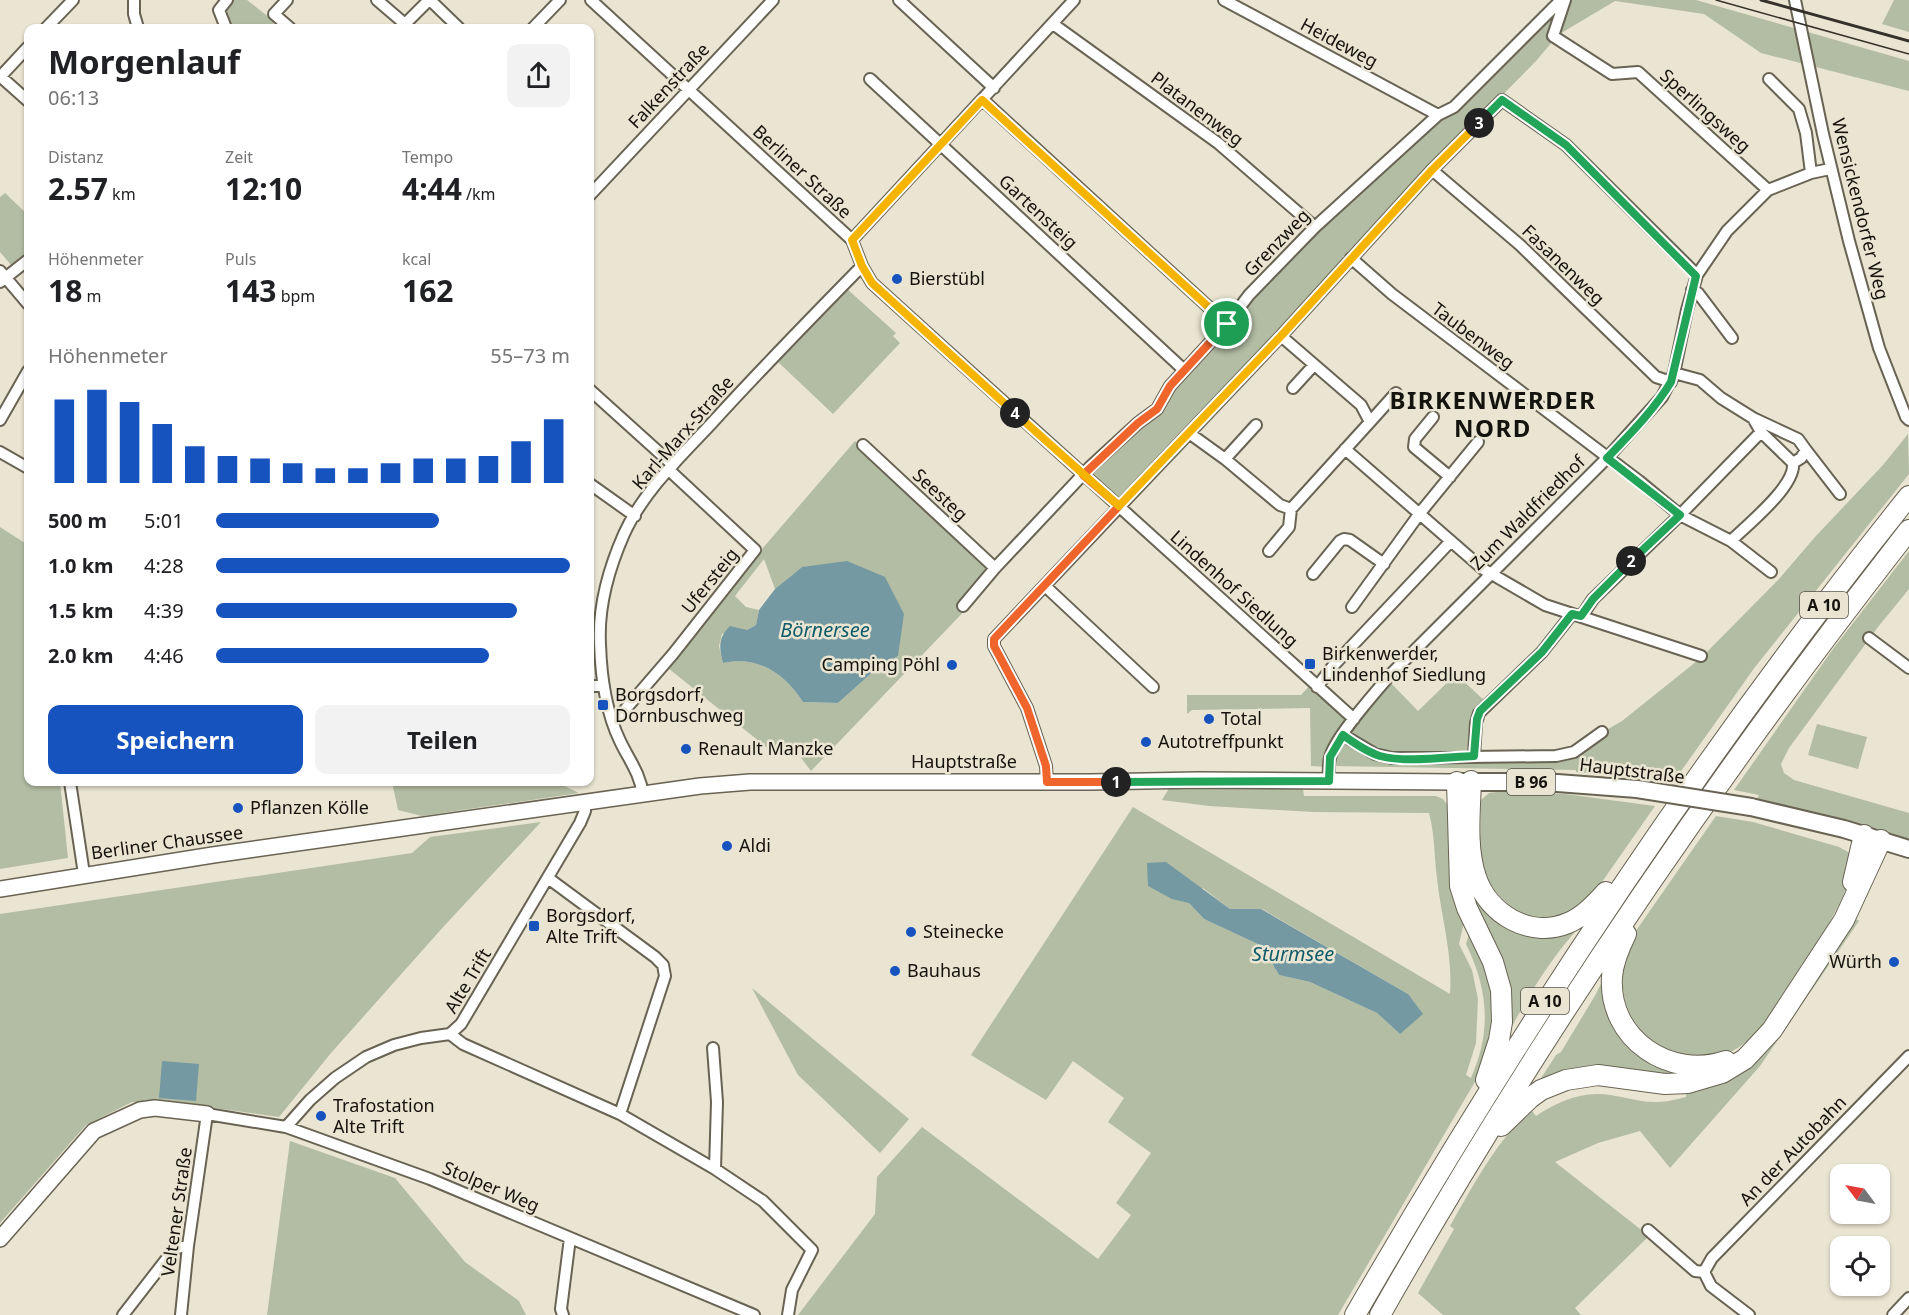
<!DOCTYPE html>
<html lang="de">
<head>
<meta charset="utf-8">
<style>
	body { margin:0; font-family:"Noto Sans",sans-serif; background:#f2f2f2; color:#202124; height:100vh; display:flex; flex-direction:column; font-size:22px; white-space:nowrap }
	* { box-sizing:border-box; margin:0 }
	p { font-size:20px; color:#757577 }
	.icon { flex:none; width:33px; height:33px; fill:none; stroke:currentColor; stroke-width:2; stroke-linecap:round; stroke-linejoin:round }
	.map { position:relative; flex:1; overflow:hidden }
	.panel { position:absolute; left:24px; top:24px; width:570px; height:762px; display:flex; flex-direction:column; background:#fff; border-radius:12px; box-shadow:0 2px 4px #0004 }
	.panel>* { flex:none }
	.needle { width:39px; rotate:302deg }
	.buttons { position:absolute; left:1830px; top:1164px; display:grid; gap:12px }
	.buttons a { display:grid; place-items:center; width:60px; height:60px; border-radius:12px; background:#fff; box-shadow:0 2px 4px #0004; font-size:30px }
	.pin { position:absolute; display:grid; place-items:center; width:51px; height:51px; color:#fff; margin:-26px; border:3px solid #fff; border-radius:50%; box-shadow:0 2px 6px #0007 }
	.km { position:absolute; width:30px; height:30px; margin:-15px; border-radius:50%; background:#222; color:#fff; font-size:16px; line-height:30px; text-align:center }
	.round { display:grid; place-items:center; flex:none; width:63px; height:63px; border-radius:12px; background:#f2f2f2 }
	.headline { display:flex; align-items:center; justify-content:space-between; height:102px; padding:0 24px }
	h1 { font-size:33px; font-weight:700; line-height:45px }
	.metrics { display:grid; grid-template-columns:repeat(3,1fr); gap:9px; height:102px; padding:6px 24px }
	.metrics div { display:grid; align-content:center }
	.metrics b { font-size:30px; font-weight:700 }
	.metrics small { font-size:16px; font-weight:400 }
	.metrics p { font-size:16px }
	.chart { height:168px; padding:12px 24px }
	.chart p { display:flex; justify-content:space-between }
	.chart svg { width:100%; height:108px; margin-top:6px; stroke:#1653bf; stroke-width:6 }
	.action { display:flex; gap:12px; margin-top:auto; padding:12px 24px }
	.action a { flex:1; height:69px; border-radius:12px; background:#1653bf; color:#fff; font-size:24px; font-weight:700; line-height:69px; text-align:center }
	.action a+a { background:#f2f2f2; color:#202124 }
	ul { padding:0 24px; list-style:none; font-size:20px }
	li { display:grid; grid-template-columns:96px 72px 1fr; align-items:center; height:45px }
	li i { height:15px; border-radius:8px; background:#1653bf }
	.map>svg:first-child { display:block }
	.green { fill:#b3bda3; fill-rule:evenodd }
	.water { fill:#7499a2 }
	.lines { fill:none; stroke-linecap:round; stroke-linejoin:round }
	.street-casing { stroke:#686353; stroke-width:14 }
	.secondary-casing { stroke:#686353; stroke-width:18 }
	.primary-casing { stroke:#686353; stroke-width:20 }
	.highway-casing { stroke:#686353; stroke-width:22 }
	.street { stroke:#fff; stroke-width:10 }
	.secondary { stroke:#fff; stroke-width:15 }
	.primary { stroke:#fff; stroke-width:16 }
	.highway { stroke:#fff; stroke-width:20 }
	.tram { stroke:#34322a; stroke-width:1.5 }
	.rail { stroke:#34322a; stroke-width:3 }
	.primary-bridge-casing { stroke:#686353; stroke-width:20; stroke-linecap:butt }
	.primary-bridge { stroke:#fff; stroke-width:16 }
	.split-1-casing { stroke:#fff; stroke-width:12 }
	.split-2-casing { stroke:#fff; stroke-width:12 }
	.split-3-casing { stroke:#fff; stroke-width:12 }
	.split-4-casing { stroke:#fff; stroke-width:12 }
	.split-5-casing { stroke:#fff; stroke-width:12 }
	.split-1 { stroke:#f0652b; stroke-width:8 }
	.split-2 { stroke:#22a559; stroke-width:8 }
	.split-3 { stroke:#22a559; stroke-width:8 }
	.split-4 { stroke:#f5b400; stroke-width:8 }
	.split-5 { stroke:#f5b400; stroke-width:8 }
	.poi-dot { fill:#1653bf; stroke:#eae5d2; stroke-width:2 }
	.labels { text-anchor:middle; stroke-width:5; stroke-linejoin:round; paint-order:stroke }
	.shield { fill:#eae5d2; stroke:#555248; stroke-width:1.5 }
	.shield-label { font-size:16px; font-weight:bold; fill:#15130d }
	.street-label { font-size:18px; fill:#15130d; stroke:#eae5d2 }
	.poi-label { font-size:18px; fill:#15130d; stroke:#eae5d2; text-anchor:start }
	.water-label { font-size:20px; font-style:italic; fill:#105c6b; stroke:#eae5d2 }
	.district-label { font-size:24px; font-weight:bold; letter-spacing:1.5px; fill:#15130d; stroke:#eae5d2 }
</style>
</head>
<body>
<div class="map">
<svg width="1909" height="1315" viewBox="0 0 1909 1315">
	<rect width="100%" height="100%" fill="#eae5d2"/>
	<path class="green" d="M230 0H247L275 22 268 28H232L223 8Z
		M1557 0H1696L1909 61V91L1761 53 1704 14 1615 1 1558 35 1536 61 1460 138 1118 505 1086 478 1276 275 1318 233 1377 175 1451 111 1556 13Z
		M1894 0H1909V32L1882 24Z
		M5 193 28 215V252L11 265 0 252V197Z
		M846 288 896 333 893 336 900 343 833 414 777 361Z
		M1908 434 1909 474 1755 667 1674 781 1576 772V770L1331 766 1343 737 1374 755 1556 757 1603 732 1622 721 1702 657 1779 579 1815 537 1883 465Z
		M855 441 989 567 966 594 973 602 811 771 793 747 771 751 663 664ZM764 559 775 589 802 567 898 656 875 670 838 703 803 702C785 674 758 655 723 663L719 646 722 634 747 630 756 625 759 610 746 607 735 596Z
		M0 527 28 545V782H60L68 858 0 869Z
		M1909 551V589L1878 627 1789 748 1781 764 1784 773 1794 780 1909 813V839L1876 828 1757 799 1759 795 1734 790 1833 649Z
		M1456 674 1487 703 1480 711 1473 755 1392 757 1344 735 1388 680 1418 711Z
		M1312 683 1353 719 1328 767 1311 766 1310 708 1192 710 1187 714V695H1301Z
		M1817 724 1867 737 1858 769 1808 755Z
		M392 782H556L579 793 422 816 398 810Z
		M1209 786 1303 789 1304 796H1436L1443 799 1449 807 1465 918 1459 944 1472 970 1478 999 1476 1043 1466 1075 1471 1078C1492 1031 1488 989 1466 944L1470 930 1488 966 1496 1020 1479 1075 1338 1315H798L875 1214 877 1177 922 1127 1098 1259 1131 1215 1116 1203 1151 1153 1108 1122 1124 1098 1073 1061 1046 1100 971 1055 1133 807 1450 994C1453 954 1441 917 1437 878 1434 855 1435 835 1429 813L1313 812 1209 806 1162 800 1170 787ZM1203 888 1230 909H1262L1408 994 1400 1034 1377 1013 1310 982 1279 975 1262 946 1204 919 1189 903Z
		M1504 791 1565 794 1655 806 1588 902 1556 920 1529 919 1508 911 1485 880 1480 857 1481 800 1489 793Z
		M1716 816 1753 822 1839 847 1848 852 1851 856C1849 866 1849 878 1846 888 1833 923 1808 954 1788 986 1775 1005 1765 1026 1747 1041 1736 1051 1721 1057 1706 1059 1698 1061 1687 1056 1679 1053 1627 1039 1607 982 1636 937L1633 935Z
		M541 822 445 925 331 1053 279 1117 200 1106 132 1102 86 1125 0 1223V914L412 853 430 837Z
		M1467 875 1483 905 1572 928 1574 933C1546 965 1525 1002 1505 1039Z
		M1853 917 1859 921 1760 1066 1670 1168 1640 1131 1598 1143 1555 1162 1649 1236 1575 1308 1581 1315H1443L1418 1293 1454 1229 1450 1226C1471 1190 1498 1136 1532 1111L1536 1116C1554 1104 1575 1094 1597 1094 1618 1094 1638 1103 1658 1102 1667 1102 1677 1099 1686 1097V1090L1725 1078Z
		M1606 973 1611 1015 1702 1074 1536 1086 1556 1055 1561 1052 1596 994Z
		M752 988 909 1119 880 1153 798 1075Z
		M290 1141 395 1178 465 1262 519 1301 526 1315H267Z"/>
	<path class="water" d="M847 561 885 577 904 614 898 656 875 670 838 703 803 702C785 674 758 655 723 663 719 647 718 638 730 626L747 630 756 625 759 610 775 589 802 567Z
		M1166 862 1230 909H1261L1408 994 1423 1014 1400 1034 1377 1013 1310 982 1279 975 1262 946 1204 919 1189 903 1172 899 1148 886 1147 863Z
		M162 1061 199 1064 196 1101 159 1098Z"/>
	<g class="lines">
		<g class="street-casing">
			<path id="street" d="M134 0V14L138 28
				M287 0 274 14 290 28
				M377 0 405 24
				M430 0 459 28
				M591 0 852 240 862 266 872 283 1354 719
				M899 0 994 88
				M1224 0 1438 115
				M1565 0 1553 36 1612 74 1638 72 1768 190
				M1795 0 1823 134 1849 241 1879 348 1906 417 1909 420
				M1053 24 1218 143 1315 227
				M46 28 73 0
				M226 28 219 10 227 0
				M401 28 429 0
				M533 28 560 0
				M0 76 28 101
				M1 76 28 47
				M870 79 1184 370
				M1769 79 1799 109 1806 133 1811 173
				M983 100 1227 324
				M1432 170 1520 245 1656 377 1671 382
				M590 195 773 0
				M852 240 1074 0
				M1351 258 1392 294 1639 481 1680 515 1731 541 1771 572
				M0 271 28 304
				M0 282 28 260
				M1692 290 1698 293 1732 338
				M1674 373 1700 380 1721 398 1753 418 1761 432 1793 463 1801 458 1806 450 1798 439 1753 418
				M1293 388 1314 365
				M590 390 673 465
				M1433 417 1415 439 1414 447 1450 477
				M0 420 28 371
				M1370 422 1396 393
				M1189 433 1225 459 1280 505 1291 509 1370 422 1361 405 1281 336
				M863 445 995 568
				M1345 449 1483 569 1545 605 1701 656
				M1806 450 1840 494
				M0 452 28 468
				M1225 459 1256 425
				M590 484 635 516
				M1731 541C1747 525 1796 486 1793 463
				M1269 551 1289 527 1291 509
				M1313 574 1340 541 1344 539 1350 540 1384 564
				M1045 586 1153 687
				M963 606 995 568 1090 467 1138 423 1157 409 1170 386 1227 324 1249 295 1315 227 1428 124 1438 115 1454 107 1561 0
				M1352 607 1420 513 1478 442
				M1581 617 1593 599 1680 515 1761 432
				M1869 638 1909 668
				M590 686H604
				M1317 687 1333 666 1451 541
				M612 721 623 712 673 654 755 550 669 470
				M1343 735 1375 754 1392 758 1556 756 1574 752 1602 732
				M1474 756 1476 723 1479 713 1542 652 1572 614
				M1329 781C1329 774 1328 765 1330 758 1334 738 1376 692 1390 675L1607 458 1662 397 1674 373 1687 310 1697 275 1727 231 1768 190 1811 173 1830 169
				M70 782 84 874
				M1047 782 1046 766 1027 708 994 646V639L1281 336 1432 170 1502 100 1566 145 1697 275
				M643 795C640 773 629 760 620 741 606 712 601 677 600 644 598 607 609 568 624 534 643 492 680 457 711 424 760 370 811 318 862 266
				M548 878 655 957 663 965 665 976 620 1114
				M450 1034 463 1044 620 1114 715 1169 763 1201 812 1250 792 1290 788 1315
				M713 1048 717 1102 715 1169
				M286 1127 310 1100 335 1078 366 1057 394 1045 421 1038 450 1034 461 1024 580 823 585 811V803
				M1648 1230 1695 1271 1704 1272 1711 1286 1749 1315
				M1704 1272 1712 1258 1909 1056
				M123 1315 175 1248 188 1246
				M181 1315 188 1246 207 1114 286 1127 430 1179 754 1315
				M563 1315 561 1309 570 1238
				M1893 1315 1909 1298"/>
		</g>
		<g class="secondary-casing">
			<path id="secondary" d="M0 889 213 855 700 786 750 782H1091L1198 780 1457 782
				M0 1239 94 1131 140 1110 155 1108 207 1114"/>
		</g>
		<g class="primary-casing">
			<path id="primary" d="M1458 782H1544L1637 789
				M1751 807 1844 829 1909 849"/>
		</g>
		<g class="highway-casing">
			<path id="highway" d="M1471 781C1470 812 1466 848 1476 877 1488 914 1530 939 1568 923 1583 917 1595 904 1606 892
				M1457 782 1460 886 1467 908 1493 962 1501 990 1502 1022 1499 1040 1486 1080
				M1853 882 1864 835
				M1626 934C1619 948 1613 962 1612 977 1608 1039 1670 1080 1726 1061
				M1501 1126 1530 1098 1541 1090 1566 1080 1598 1075 1665 1084 1688 1083 1722 1073 1745 1059 1772 1030 1844 920 1881 840
				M1355 1315C1520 1029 1702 754 1909 496
				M1380 1315C1536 1040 1714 779 1909 530"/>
		</g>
		<use href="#street" class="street"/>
		<use href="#secondary" class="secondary"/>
		<use href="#primary" class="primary"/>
		<use href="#highway" class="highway"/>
		<path class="tram" d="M1716 0 1909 54"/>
		<path class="rail" d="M1761 0 1909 41"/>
		<g class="primary-bridge-casing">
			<path id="primary-bridge" d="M1637 789 1751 807"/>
		</g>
		<use href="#primary-bridge" class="primary-bridge"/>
	</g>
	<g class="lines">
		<g class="split-1-casing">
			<path id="split-1" d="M1116 782H1047L1046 766 1027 708 994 646V639L1119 506 1083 475 1138 423 1157 409 1170 386 1227 324"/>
		</g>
		<g class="split-2-casing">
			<path id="split-2" d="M1116 782 1329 781 1330 757 1343 735C1354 743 1367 752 1380 756 1405 763 1448 757 1474 756L1477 719 1480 711 1542 652 1572 614 1581 616 1593 599 1631 561"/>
		</g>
		<g class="split-3-casing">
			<path id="split-3" d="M1479 123 1502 100 1566 145 1696 276 1671 382C1654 410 1630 434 1607 458L1680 515 1631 561"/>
		</g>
		<g class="split-4-casing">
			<path id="split-4" d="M1015 413 1119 506 1281 336 1432 170 1479 123"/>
		</g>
		<g class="split-5-casing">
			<path id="split-5" d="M1015 413 872 283 862 266 852 240 982 100 1227 324"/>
		</g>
		<use href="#split-1" class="split-1"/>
		<use href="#split-2" class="split-2"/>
		<use href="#split-3" class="split-3"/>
		<use href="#split-4" class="split-4"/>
		<use href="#split-5" class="split-5"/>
	</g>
	<g class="poi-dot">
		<circle cx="897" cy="279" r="6"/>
		<rect x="1304" y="658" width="12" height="12" rx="3"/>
		<circle cx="952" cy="665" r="6"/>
		<rect x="597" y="699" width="12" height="12" rx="3"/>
		<circle cx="1209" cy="719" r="6"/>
		<circle cx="1146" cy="742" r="6"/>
		<circle cx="686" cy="749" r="6"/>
		<circle cx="238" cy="808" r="6"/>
		<circle cx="727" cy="846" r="6"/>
		<rect x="528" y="920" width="12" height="12" rx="3"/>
		<circle cx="911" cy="932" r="6"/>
		<circle cx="1894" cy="962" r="6"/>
		<circle cx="895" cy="971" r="6"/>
		<circle cx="321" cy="1116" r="6"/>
	</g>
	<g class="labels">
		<g class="shield">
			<rect x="1800" y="592" width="48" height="26" rx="4.5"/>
			<rect x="1507" y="769" width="48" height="26" rx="4.5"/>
			<rect x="1521" y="988" width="48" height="26" rx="4.5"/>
		</g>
		<g class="shield-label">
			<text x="1824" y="611">A 10</text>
			<text x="1531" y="788">B 96</text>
			<text x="1545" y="1007">A 10</text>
		</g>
		<g class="street-label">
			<text transform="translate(1339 43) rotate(28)" y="6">Heideweg</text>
			<text transform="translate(669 86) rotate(-47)" y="6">Falkenstraße</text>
			<text transform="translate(1197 109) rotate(37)" y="6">Platanenweg</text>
			<text transform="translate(1705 111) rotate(42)" y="6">Sperlingsweg</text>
			<text transform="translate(802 172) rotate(43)" y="6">Berliner Straße</text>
			<text transform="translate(1860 209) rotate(76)" y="6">Wensickendorfer Weg</text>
			<text transform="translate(1038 212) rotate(43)" y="6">Gartensteig</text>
			<text transform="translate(1277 243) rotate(-46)" y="6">Grenzweg</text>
			<text transform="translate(1563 265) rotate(44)" y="6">Fasanenweg</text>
			<text transform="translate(1473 336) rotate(37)" y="6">Taubenweg</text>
			<text transform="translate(683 433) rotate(-49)" y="6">Karl-Marx-Straße</text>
			<text transform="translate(940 495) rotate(43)" y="6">Seesteg</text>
			<text transform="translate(1528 513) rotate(-45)" y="6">Zum Waldfriedhof</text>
			<text transform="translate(710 581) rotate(-51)" y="6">Ufersteig</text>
			<text transform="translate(1234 589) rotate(42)" y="6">Lindenhof Siedlung</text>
			<text x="964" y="768">Hauptstraße</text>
			<text transform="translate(1632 771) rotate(7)" y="6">Hauptstraße</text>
			<text transform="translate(167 843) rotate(-8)" y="6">Berliner Chaussee</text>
			<text transform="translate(468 981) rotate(-59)" y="6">Alte Trift</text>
			<text transform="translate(1793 1151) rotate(-46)" y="6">An der Autobahn</text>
			<text transform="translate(491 1187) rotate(23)" y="6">Stolper Weg</text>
			<text transform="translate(177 1212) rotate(-82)" y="6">Veltener Straße</text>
		</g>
		<g class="poi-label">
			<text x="909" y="285">Bierstübl</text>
			<text x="1322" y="660">Birkenwerder,<tspan x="1322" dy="21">Lindenhof Siedlung</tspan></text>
			<text x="940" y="671" text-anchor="end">Camping Pöhl</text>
			<text x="615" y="701">Borgsdorf,<tspan x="615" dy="21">Dornbuschweg</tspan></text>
			<text x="1221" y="725">Total</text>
			<text x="1158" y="748">Autotreffpunkt</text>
			<text x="698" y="755">Renault Manzke</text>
			<text x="250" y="814">Pflanzen Kölle</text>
			<text x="739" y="852">Aldi</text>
			<text x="546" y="922">Borgsdorf,<tspan x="546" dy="21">Alte Trift</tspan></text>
			<text x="923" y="938">Steinecke</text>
			<text x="1882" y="968" text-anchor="end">Würth</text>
			<text x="907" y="977">Bauhaus</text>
			<text x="333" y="1112">Trafostation<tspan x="333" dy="21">Alte Trift</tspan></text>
		</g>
		<g class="water-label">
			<text x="825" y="637">Börnersee</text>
			<text x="1293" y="961">Sturmsee</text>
		</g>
		<g class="district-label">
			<text x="1493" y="409">BIRKENWERDER<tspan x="1493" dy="28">NORD</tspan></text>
		</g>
	</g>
</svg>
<div class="buttons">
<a><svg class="needle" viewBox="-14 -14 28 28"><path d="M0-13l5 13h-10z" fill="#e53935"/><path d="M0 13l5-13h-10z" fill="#757577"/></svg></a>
<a><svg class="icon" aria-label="locate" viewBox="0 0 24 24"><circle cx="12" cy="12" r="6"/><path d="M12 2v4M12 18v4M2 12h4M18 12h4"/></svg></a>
</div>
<div class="pin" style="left:1227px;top:324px;background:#1e9e55"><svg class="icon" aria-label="arrive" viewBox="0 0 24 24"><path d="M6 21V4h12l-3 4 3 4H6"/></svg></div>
<b class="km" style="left:1116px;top:782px">1</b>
<b class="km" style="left:1631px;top:561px">2</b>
<b class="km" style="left:1479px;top:123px">3</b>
<b class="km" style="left:1015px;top:413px">4</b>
<section class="panel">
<div class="headline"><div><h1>Morgenlauf</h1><p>06:13</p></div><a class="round"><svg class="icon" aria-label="share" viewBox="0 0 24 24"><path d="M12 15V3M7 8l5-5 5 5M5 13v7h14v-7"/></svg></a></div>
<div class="metrics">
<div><p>Distanz</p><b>2.57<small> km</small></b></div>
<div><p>Zeit</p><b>12:10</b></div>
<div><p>Tempo</p><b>4:44<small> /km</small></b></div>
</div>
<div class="metrics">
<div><p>Höhenmeter</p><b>18<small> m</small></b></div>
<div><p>Puls</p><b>143<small> bpm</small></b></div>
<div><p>kcal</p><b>162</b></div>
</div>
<div class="chart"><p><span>Höhenmeter</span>55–73 m</p>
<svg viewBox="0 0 160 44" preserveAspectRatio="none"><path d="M5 44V10M15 44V6M25 44V11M35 44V20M45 44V29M55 44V33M65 44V34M75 44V36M85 44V38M95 44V38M105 44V36M115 44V34M125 44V34M135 44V33M145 44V27M155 44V18"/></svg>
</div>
<ul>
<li><b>500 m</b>5:01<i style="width:63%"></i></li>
<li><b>1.0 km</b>4:28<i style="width:100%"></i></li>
<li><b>1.5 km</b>4:39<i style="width:85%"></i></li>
<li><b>2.0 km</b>4:46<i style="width:77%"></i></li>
</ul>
<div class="action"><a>Speichern</a><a>Teilen</a></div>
</section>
</div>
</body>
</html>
